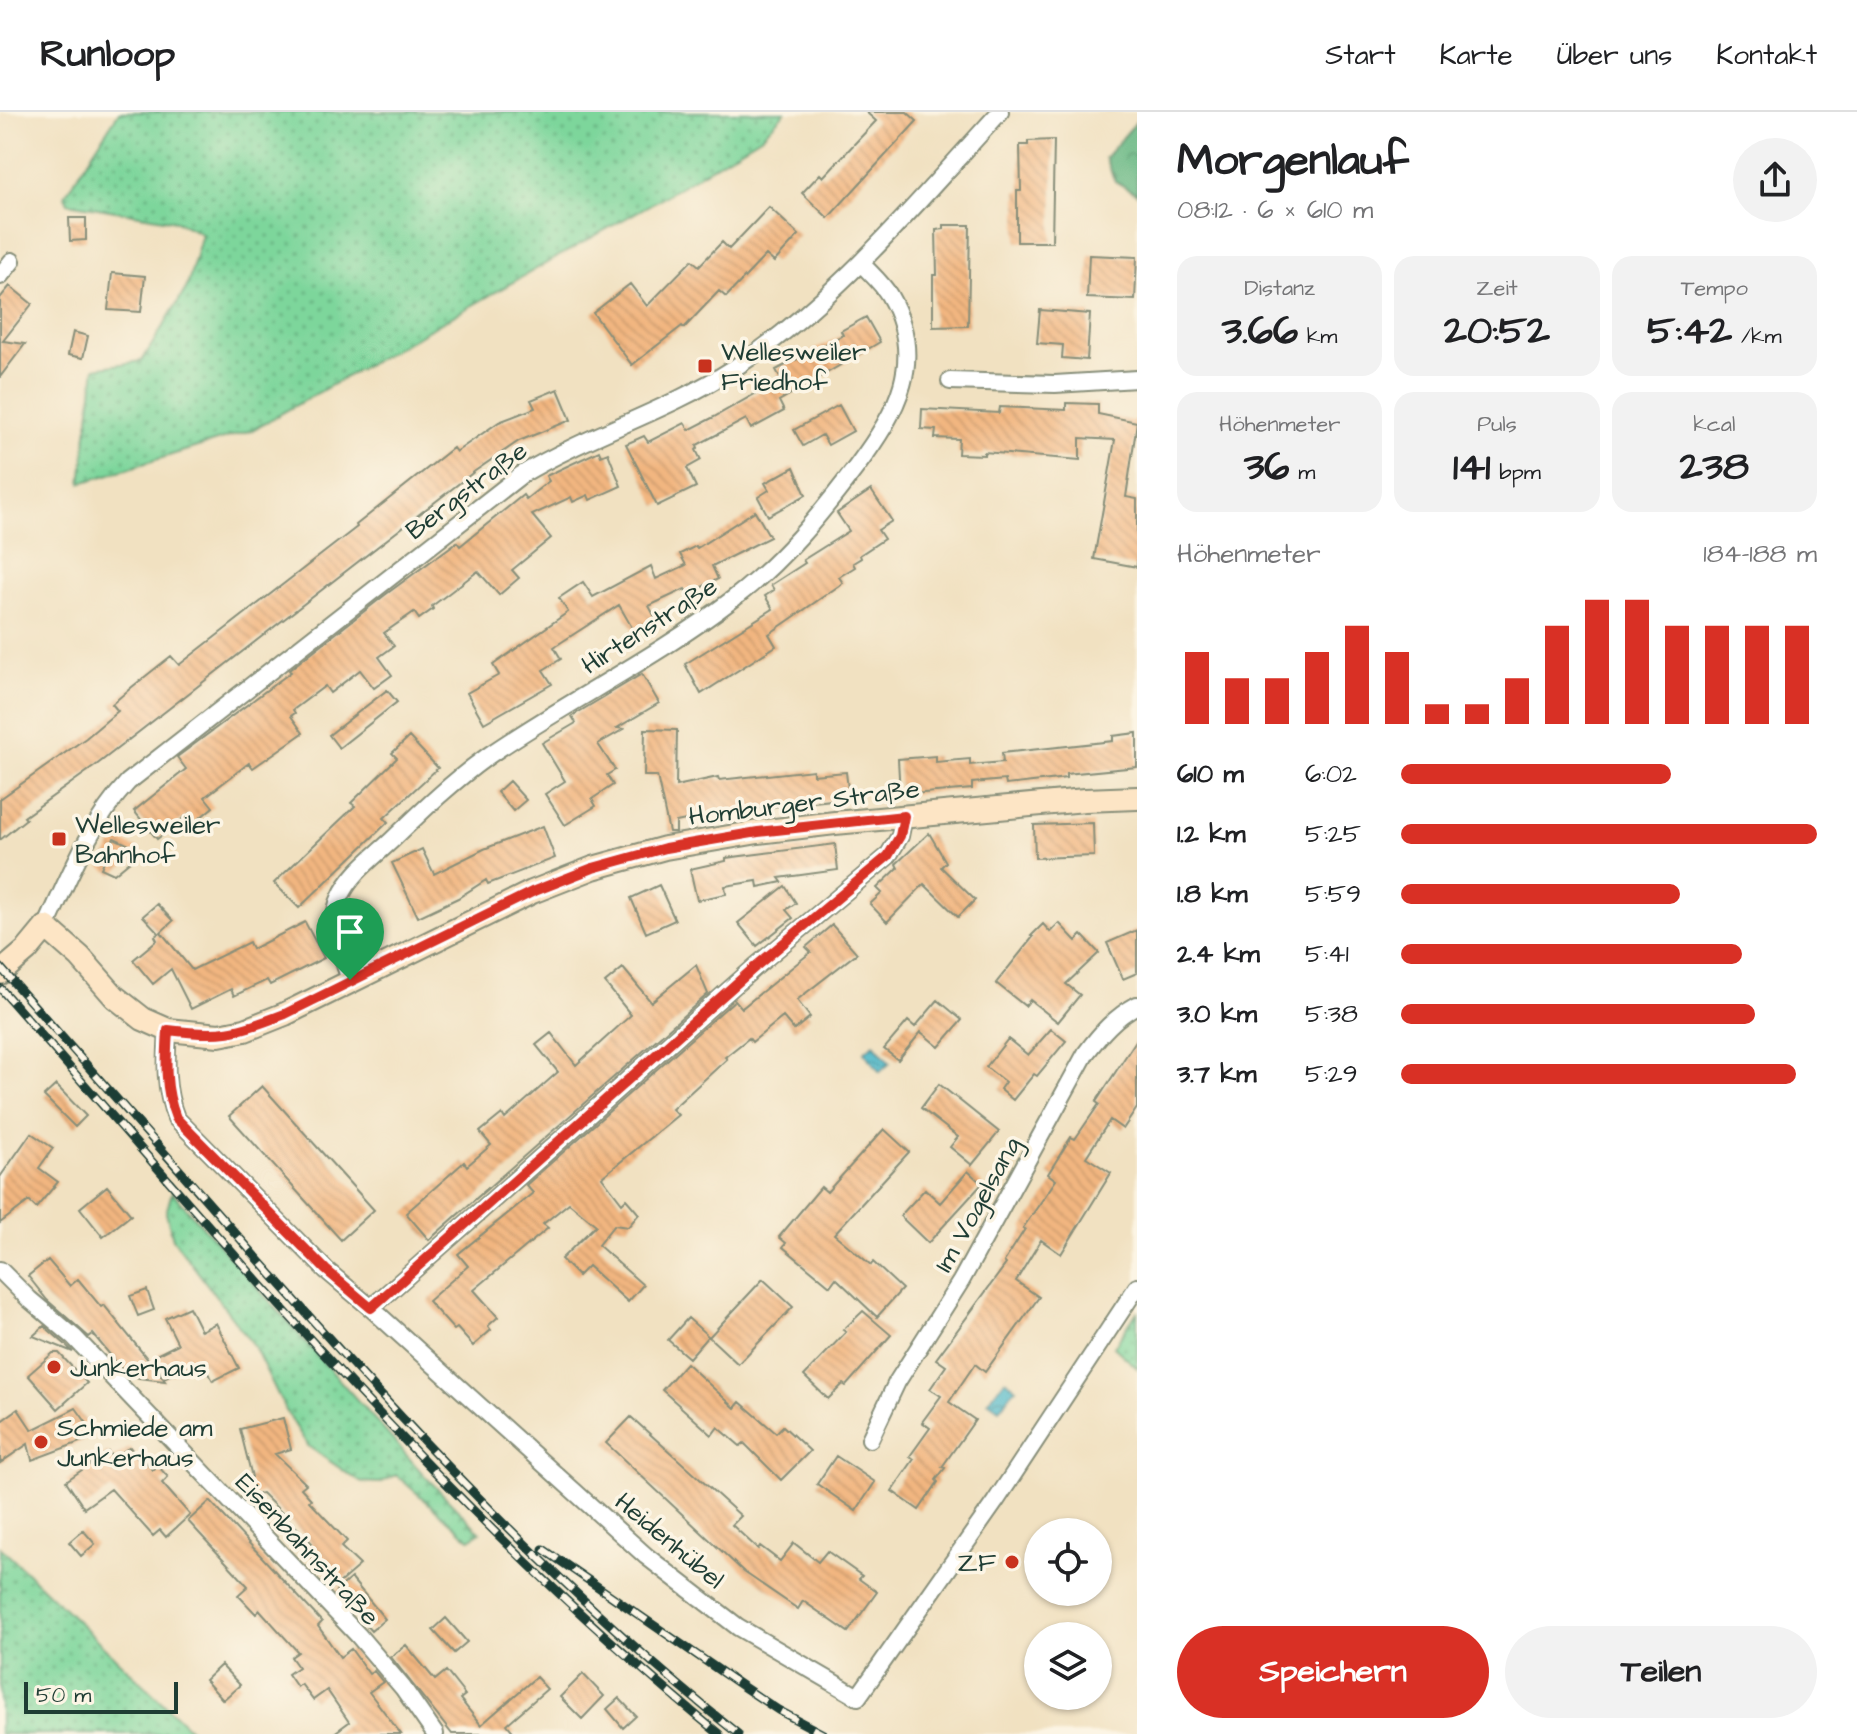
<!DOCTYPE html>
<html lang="de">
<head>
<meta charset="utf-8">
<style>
	body { margin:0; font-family:"Architects Daughter",sans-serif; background:#f2f2f2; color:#202124; height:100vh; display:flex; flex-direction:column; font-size:30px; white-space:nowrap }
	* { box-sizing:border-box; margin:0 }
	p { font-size:26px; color:#757577 }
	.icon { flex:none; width:44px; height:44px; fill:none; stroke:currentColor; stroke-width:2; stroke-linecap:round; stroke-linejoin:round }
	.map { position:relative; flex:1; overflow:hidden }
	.side { display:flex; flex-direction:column; background:#fff; width:720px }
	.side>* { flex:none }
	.fabs { position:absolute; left:1024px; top:1406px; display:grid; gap:16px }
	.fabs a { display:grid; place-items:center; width:88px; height:88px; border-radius:50%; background:#fff; box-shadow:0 2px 6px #0004; font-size:40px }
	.scale { position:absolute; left:24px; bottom:20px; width:154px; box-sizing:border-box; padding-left:8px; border:4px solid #1f3d34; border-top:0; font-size:22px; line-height:28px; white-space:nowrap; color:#1f3d34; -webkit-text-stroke:6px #fcf5e5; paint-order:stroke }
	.pin { position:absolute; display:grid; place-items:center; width:68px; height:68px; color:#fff; margin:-82px -34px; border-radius:50% 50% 50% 0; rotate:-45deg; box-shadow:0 0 8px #0007 }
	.pin .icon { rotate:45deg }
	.round { display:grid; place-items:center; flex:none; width:84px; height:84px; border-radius:42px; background:#f2f2f2 }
	.headline { display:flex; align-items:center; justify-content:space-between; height:136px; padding:0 40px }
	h1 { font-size:44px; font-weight:700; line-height:60px }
	.figures { display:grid; grid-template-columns:repeat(3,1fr); gap:12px; height:136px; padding:8px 40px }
	.figures div { display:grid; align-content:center; border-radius:20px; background:#f2f2f2; text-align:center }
	.figures b { font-size:40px; font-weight:700 }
	.figures small { font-size:22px; font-weight:400 }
	.figures p { font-size:22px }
	.chart { height:224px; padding:16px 40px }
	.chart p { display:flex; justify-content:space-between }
	.chart svg { width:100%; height:144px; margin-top:8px; stroke:#d93025; stroke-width:6 }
	.primary-button { display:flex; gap:16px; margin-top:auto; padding:16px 40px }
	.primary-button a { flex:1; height:92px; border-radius:48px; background:#d93025; color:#fff; font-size:32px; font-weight:700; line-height:92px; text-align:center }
	.primary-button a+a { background:#f2f2f2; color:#202124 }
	ul { padding:0 40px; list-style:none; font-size:26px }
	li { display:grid; grid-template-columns:128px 96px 1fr; align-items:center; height:60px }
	li i { height:20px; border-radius:10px; background:#d93025 }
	header { display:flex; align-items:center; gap:48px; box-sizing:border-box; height:112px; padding:0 40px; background:#fff; border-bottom:2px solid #e0e0e0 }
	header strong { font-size:38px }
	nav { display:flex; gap:44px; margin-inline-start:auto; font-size:28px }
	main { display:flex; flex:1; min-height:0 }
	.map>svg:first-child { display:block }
	.grass { fill:url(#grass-dots); stroke:#4e8a68; stroke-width:2 }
	.forest { fill:url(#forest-crowns); stroke:#427a5c; stroke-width:2 }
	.water { fill:url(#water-waves); stroke:#367a7e; stroke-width:2 }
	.building { fill:url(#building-back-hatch) }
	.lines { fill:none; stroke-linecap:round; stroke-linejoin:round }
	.minor-casing { stroke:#888f7a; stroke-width:20 }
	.secondary-casing { stroke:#888f7a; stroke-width:26 }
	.minor { stroke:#fff; stroke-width:16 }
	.secondary { stroke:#fde5c5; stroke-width:22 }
	.rail-casing { stroke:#1f3d34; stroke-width:9 }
	.rail { stroke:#fcf5e5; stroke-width:6; stroke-dasharray:18; stroke-linecap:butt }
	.route-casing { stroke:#fff; stroke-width:16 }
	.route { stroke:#d93025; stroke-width:10 }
	.poi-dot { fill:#c8321e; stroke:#fcf5e5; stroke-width:3 }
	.labels { text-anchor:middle; stroke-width:7; stroke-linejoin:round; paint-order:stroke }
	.poi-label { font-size:26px; fill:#1f3d34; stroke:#fcf5e5; text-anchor:start }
	.street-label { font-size:26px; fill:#1f3d34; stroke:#fcf5e5 }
</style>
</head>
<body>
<header>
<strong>Runloop</strong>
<nav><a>Start</a><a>Karte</a><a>Über uns</a><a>Kontakt</a></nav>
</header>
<main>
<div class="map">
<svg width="1137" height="1622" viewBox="0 0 1137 1622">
	<defs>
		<pattern id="grass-dots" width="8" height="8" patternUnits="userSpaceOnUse" patternTransform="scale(2)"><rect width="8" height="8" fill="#7dd69b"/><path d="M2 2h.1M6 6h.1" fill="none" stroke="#66af7f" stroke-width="1.8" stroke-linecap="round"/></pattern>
		<pattern id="forest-crowns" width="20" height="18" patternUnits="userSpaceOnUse" patternTransform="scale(2)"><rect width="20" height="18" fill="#66b783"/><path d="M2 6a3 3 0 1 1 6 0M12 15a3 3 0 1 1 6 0" fill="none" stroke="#53966c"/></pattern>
		<pattern id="water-waves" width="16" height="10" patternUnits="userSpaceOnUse" patternTransform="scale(2)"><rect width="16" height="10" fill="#4db8c9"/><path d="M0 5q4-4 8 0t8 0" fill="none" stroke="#3f97a4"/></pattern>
		<pattern id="building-back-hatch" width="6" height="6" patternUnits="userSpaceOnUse" patternTransform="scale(2)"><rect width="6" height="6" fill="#f2b680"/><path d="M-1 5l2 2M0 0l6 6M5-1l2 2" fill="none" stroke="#cf9d6f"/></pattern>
	</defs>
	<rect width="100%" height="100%" fill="#fcf5e5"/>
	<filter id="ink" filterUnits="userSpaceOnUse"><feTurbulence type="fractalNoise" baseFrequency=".0125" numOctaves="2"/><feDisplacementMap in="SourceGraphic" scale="16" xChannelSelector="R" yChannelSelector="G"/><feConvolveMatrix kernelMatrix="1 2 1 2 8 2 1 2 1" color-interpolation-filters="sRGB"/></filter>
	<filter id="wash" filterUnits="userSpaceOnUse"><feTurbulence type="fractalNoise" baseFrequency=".006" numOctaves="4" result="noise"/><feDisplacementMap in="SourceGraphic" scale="32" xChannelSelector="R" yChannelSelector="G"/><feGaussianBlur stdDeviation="1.8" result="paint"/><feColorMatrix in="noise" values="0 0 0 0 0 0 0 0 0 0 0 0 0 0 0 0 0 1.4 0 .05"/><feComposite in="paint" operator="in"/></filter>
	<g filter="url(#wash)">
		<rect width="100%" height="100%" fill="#f1e1c1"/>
		<path class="grass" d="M119 0H785L762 24 665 84 252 318 81 371 95 256 142 249 187 175 202 122 176 109 68 91 65 83Z
			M172 1080 424 1363 480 1420 470 1427 396 1363 380 1371 360 1370 308 1334 285 1297 255 1236 173 1127 166 1101Z
			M1137 1200V1256L1114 1235Z
			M0 1435 195 1622H0Z"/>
		<path class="forest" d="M1137 9V82L1115 69 1105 46Z"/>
		<path class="water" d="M874 932 890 951 880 960 864 940Z
			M1005 1268 1016 1276 999 1297 988 1289Z"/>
		<g id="blocks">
			<path class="building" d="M866 0H907L917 9 828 106 802 81 820 62 823 65 876 9Z
				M1054 28 1052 130H1017V79H1021L1020 33H1028V29Z
				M769 95 799 123 774 150 766 143 726 185 719 179 684 216 682 214 632 253 593 201 630 172 647 194 692 148 699 154 722 130 729 137Z
				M69 106H86V128L70 129Z
				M944 113H970L968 214 933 215V163H937L936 118 944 117Z
				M1089 143 1137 145 1135 188 1087 186Z
				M112 161 145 164 141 200 108 198Z
				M10 174 32 192 3 229 25 232 0 265V186Z
				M1040 198 1090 202 1087 248 1062 246 1063 233 1037 231Z
				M866 205 880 230 779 289 784 299 751 317 746 307 697 333 698 336 696 338 701 348 687 356 696 375 657 394 626 332 644 324 648 330 685 311 689 318 714 305 781 267 776 258 843 223 841 219Z
				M73 220 88 224 83 246 68 243Z
				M558 277 571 308 519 329 475 359 95 654 24 705 26 707 0 728V687L86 626 118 599 112 592 132 575 171 544 179 553 357 415 356 413 453 336 456 340 499 310 535 296 531 288Z
				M1066 291 1098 292V302L1137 310 1126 385 1137 387V455L1094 447 1115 328 1080 326V348L984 340V343L958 342 959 327 935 326 936 318 921 317 922 297 999 301 1000 295 1066 298Z
				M839 293 853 319 828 333 822 323 803 334 794 318Z
				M599 339 601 344 608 341 621 374 590 388 588 383 573 390 571 385 532 403 551 426 512 458 519 466 499 483 478 459 432 494 433 497 419 507 414 500 384 521 394 534 379 545 392 563 374 576 360 558 330 581 325 574 293 598 295 601 291 604 303 621 253 656 249 651 205 685 213 695 195 710 189 702 157 727 134 699 186 657 177 645 291 560 289 558 385 483 457 430 460 434 523 383 526 387 549 369 546 364Z
				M794 355 806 383 768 404 758 385 769 378 765 371Z
				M871 378 892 409 878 418 884 427 860 443 861 446 853 451 855 455 839 465 843 471 769 522 776 534 701 582 685 552 773 497 765 484 774 478 771 473 805 451 803 448 849 419 837 401Z
				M755 399 770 425 712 454 718 467 688 482 685 477 649 494 656 507 634 519 619 493 554 535 561 547 543 558 552 572 484 611 467 581 499 563 493 553 568 500 559 486 583 470 593 485 651 454 656 467 686 453 680 442 696 434 697 436Z
				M642 562 659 591 617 616 624 617 598 632 615 658 607 663 613 673 592 687 596 694 565 713 545 682 565 669 542 631 576 611 572 604Z
				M387 578 397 590 339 636 329 623Z
				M645 617 677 618 676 674 718 665 719 668 813 658V663L846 660 849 686 724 700 676 710V720H669L657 664H644Z
				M1137 621V655L1066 662V666L1006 673 1005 668 972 671V677L900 683 898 647 936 644V650L970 647V653L1003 650 1002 641 1113 629V624Z
				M409 625 438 656 384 706 388 710 299 796 274 771 355 694 351 691 397 646 392 641Z
				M509 669 526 688 513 699 497 680Z
				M1093 711 1094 744 1035 746 1034 713Z
				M543 714 555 746 488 772 486 768 458 786 418 805 392 751 422 737 434 762 484 737Z
				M929 721 946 750 941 755 975 788 958 805 924 772 887 810 870 792 882 781 877 776 898 756 896 752Z
				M114 726 142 739 114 762 101 756Z
				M835 732 838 758 779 766 782 770 758 775 757 769 725 774 726 782 697 788 690 757 726 749V746Z
				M659 773 675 808 646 821 631 786Z
				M785 774 796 791 786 798 793 806 757 834 738 811Z
				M157 792 173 809 161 820 192 858 249 830 252 837 305 810 324 846 270 873 267 868 234 884 231 877 191 897 171 857 153 872 133 848 157 828 155 824 159 821 143 804Z
				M1059 811 1076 829 1082 823 1099 841 1066 872 1080 883 1058 910 1030 888 1025 894 996 871 1033 825 1031 824 1043 812 1050 820Z
				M832 813 857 841 797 888 810 905 794 918 783 905 752 930 749 926 725 945 727 947 672 997 678 1003 602 1065 622 1091 626 1087 639 1102 628 1115 614 1113 598 1133 643 1173 628 1190 588 1154 578 1164 561 1147 596 1113 569 1091 543 1112 548 1116 474 1178 498 1205 488 1214 491 1218 473 1234 457 1216 454 1218 428 1189 468 1154 458 1142 533 1081 526 1073 735 888 742 896 811 840 806 835Z
				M1137 818V861L1123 867 1107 831Z
				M696 853 708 882 429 1128 406 1101 464 1050 467 1054 491 1033 480 1020 502 1002 505 1007 558 960 536 933 551 921 576 953 631 903 605 871 623 856 651 890Z
				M938 888 962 908 939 935 921 920 898 948 884 937 908 909 915 915Z
				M1051 917 1066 929 1037 964 1034 962 1013 988 1000 977 1005 970 986 955 1008 927 1028 943Z
				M1137 927V996L1123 1017 1110 1008 1086 1045 1111 1061 1061 1142 1041 1128 1016 1169 1039 1185 985 1260 975 1252 949 1290 975 1308 942 1355 945 1356 936 1368 938 1370 919 1398 892 1379 914 1347 910 1344 930 1316 922 1310 941 1284 930 1277 946 1254 936 1247 1006 1152 1004 1150 1025 1117 1023 1116 1056 1068 1048 1062 1071 1025 1075 1027 1099 992 1096 990Z
				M939 972 999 1020 972 1053 950 1035 958 1025 921 996Z
				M56 973 86 1004 75 1015 44 984Z
				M262 974 374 1098 341 1128 229 1004Z
				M884 1017 909 1040 834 1122 871 1153 873 1150 902 1177 877 1205 836 1166 830 1174 783 1135 786 1131 779 1125 821 1075 827 1080Z
				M31 1021 53 1036 39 1056 58 1070 36 1096 29 1089 0 1111V1065Z
				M968 1059 982 1072 928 1131 900 1104 925 1077 940 1091Z
				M107 1074 131 1103 103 1125 80 1096Z
				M48 1148 70 1174 78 1167 101 1195 104 1193 162 1265 154 1244 178 1232 165 1206 189 1195 201 1219 216 1211 239 1256 213 1269 203 1250 163 1266 165 1269 139 1266 124 1260 93 1222 89 1225 47 1188 28 1164Z
				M763 1167 793 1195 738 1252 709 1225Z
				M147 1178 154 1198 138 1204 130 1184Z
				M863 1199 891 1223 846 1274 843 1272 828 1287 804 1264 846 1220 843 1218Z
				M688 1206 708 1224 689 1246 668 1228Z
				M44 1214 66 1233 73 1240 33 1224Z
				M53 1241H59L87 1271 58 1297 28 1263Z
				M686 1251 735 1296 740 1290 776 1321 783 1314 810 1339 781 1368 744 1331 740 1334 718 1315 712 1323 662 1278Z
				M76 1296 96 1324 32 1348 28 1332 0 1351V1310L18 1297 32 1318Z
				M631 1305 741 1404 732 1413 758 1437 760 1434 780 1449 794 1431 818 1450 827 1439 862 1464 859 1467 877 1480 848 1520 803 1489 798 1497 744 1460 606 1331Z
				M283 1306 291 1337 275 1342 306 1372 301 1376 311 1387 309 1389 347 1429 341 1435 360 1453 338 1472 304 1439 312 1431 262 1381 253 1383 248 1366 252 1365 240 1317Z
				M130 1335 141 1351 144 1348 153 1358 158 1354 168 1365 162 1371 190 1403 166 1425 160 1418 153 1424 111 1377 84 1396 66 1369 108 1340 113 1346Z
				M836 1344 875 1370 856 1399 817 1372Z
				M210 1389 322 1510 318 1514 340 1545 351 1537 369 1562 374 1559 383 1570 369 1580 401 1622H333L349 1610 327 1578 313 1588 301 1572 297 1575 288 1562 298 1555 291 1545 298 1540 260 1498 256 1502 238 1483 248 1474 188 1409Z
				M83 1418 95 1432 81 1444 69 1430Z
				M351 1466 385 1507 371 1519 336 1479Z
				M446 1506 467 1530 454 1541 433 1518Z
				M406 1533 435 1568 446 1559 465 1583 460 1587 481 1613 536 1565 547 1577 507 1612 515 1622H452L391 1545Z
				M221 1553 240 1573 223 1588 205 1568Z
				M583 1562 604 1584 582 1607 560 1585Z
				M619 1586 636 1604 623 1616 607 1597Z"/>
		</g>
	</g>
	<g filter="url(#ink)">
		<use href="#blocks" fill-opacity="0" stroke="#888f7a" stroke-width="2"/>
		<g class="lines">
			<g class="minor-casing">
				<path id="minor" d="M0 164 12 149
					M950 269 1055 272 1137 267
					M46 815C69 765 90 711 128 670L521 363C589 322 666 300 733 257 837 189 917 90 1000 0
					M350 868C342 843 328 811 340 786 350 762 374 745 392 728 423 698 453 669 488 644 568 589 656 546 733 487 781 451 821 402 857 354 897 300 927 248 889 183 882 171 870 161 861 151
					M168 918C166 949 164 976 176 1006L326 1158 371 1196 646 1444 738 1515 858 1585 995 1390 1137 1175
					M0 1158 29 1187 74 1225 358 1523 403 1576 435 1622
					M371 1196 755 855 888 744 900 724 904 704
					M870 1327 897 1270 961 1169 1086 941C1101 921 1115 905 1137 893"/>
			</g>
			<g class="secondary-casing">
				<path id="secondary" d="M0 861 27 838 46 815 80 845 115 885 143 907 168 918 219 923 245 918 285 902 532 780 593 756 665 736 758 720 835 711 1085 688 1137 686"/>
			</g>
			<use href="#minor" class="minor"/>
			<use href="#secondary" class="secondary"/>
			<g class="rail-casing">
				<path id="rail" d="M0 855C76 942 153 1027 229 1114 387 1294 550 1472 738 1622
					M0 876C228 1135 450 1403 719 1622
					M543 1437 742 1574 778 1598 823 1622"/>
			</g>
			<use href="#rail" class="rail"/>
		</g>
	</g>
	<g class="lines" filter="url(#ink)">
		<g class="route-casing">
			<path id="route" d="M904 704 900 724 888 744 755 855 371 1196 326 1158 176 1006C164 976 166 949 168 918 222 925 235 921 285 902L532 780 593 756 665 736 758 720Z"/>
		</g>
		<use href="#route" class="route"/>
	</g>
	<g class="poi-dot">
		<rect x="697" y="246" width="16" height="16" rx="4"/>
		<rect x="51" y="719" width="16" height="16" rx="4"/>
		<circle cx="54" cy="1255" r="8"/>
		<circle cx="41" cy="1330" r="8"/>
		<circle cx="1012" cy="1450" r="8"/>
	</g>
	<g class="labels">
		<g class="poi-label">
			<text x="721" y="248">Wellesweiler<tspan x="721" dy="30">Friedhof</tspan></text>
			<text x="75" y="721">Wellesweiler<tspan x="75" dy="30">Bahnhof</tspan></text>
			<text x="70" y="1264">Junkerhaus</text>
			<text x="57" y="1324">Schmiede am<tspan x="57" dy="30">Junkerhaus</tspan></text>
			<text x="996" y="1459" text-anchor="end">ZF</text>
		</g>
		<g class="street-label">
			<text transform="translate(466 378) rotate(-37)" y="9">Bergstraße</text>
			<text transform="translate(649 513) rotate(-33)" y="9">Hirtenstraße</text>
			<text transform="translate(804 690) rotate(-7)" y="9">Homburger Straße</text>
			<text transform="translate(977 1092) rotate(-61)" y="9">Im Vogelsang</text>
			<text transform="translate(670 1428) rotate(40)" y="9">Heidenhübel</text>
			<text transform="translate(308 1437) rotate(47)" y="9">Eisenbahnstraße</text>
		</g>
	</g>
</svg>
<div class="fabs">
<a><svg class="icon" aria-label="locate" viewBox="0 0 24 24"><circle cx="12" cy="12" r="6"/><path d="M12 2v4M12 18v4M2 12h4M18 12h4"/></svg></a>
<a><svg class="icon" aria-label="layers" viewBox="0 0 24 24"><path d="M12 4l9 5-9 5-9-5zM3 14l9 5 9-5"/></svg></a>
</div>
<div class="scale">50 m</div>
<div class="pin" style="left:350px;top:868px;background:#1e9e55"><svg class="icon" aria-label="arrive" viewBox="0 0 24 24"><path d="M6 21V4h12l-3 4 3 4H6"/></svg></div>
</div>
<section class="side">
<div class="headline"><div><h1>Morgenlauf</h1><p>08:12 · 6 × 610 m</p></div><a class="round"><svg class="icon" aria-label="share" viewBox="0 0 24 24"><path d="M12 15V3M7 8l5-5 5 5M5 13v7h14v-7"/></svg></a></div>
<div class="figures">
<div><p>Distanz</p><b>3.66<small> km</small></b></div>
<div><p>Zeit</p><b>20:52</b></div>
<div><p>Tempo</p><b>5:42<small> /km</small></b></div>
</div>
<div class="figures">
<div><p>Höhenmeter</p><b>36<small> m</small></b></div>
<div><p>Puls</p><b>141<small> bpm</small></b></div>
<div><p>kcal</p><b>238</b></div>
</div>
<div class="chart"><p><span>Höhenmeter</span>184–188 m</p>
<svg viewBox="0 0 160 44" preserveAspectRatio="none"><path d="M5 44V22M15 44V30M25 44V30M35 44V22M45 44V14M55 44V22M65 44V38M75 44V38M85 44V30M95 44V14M105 44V6M115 44V6M125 44V14M135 44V14M145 44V14M155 44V14"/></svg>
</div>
<ul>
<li><b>610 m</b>6:02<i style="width:65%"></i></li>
<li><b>1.2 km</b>5:25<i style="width:100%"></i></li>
<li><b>1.8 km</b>5:59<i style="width:67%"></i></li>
<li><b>2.4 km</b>5:41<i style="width:82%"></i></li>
<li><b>3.0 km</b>5:38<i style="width:85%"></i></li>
<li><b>3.7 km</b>5:29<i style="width:95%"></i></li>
</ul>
<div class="primary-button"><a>Speichern</a><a>Teilen</a></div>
</section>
</main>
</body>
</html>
